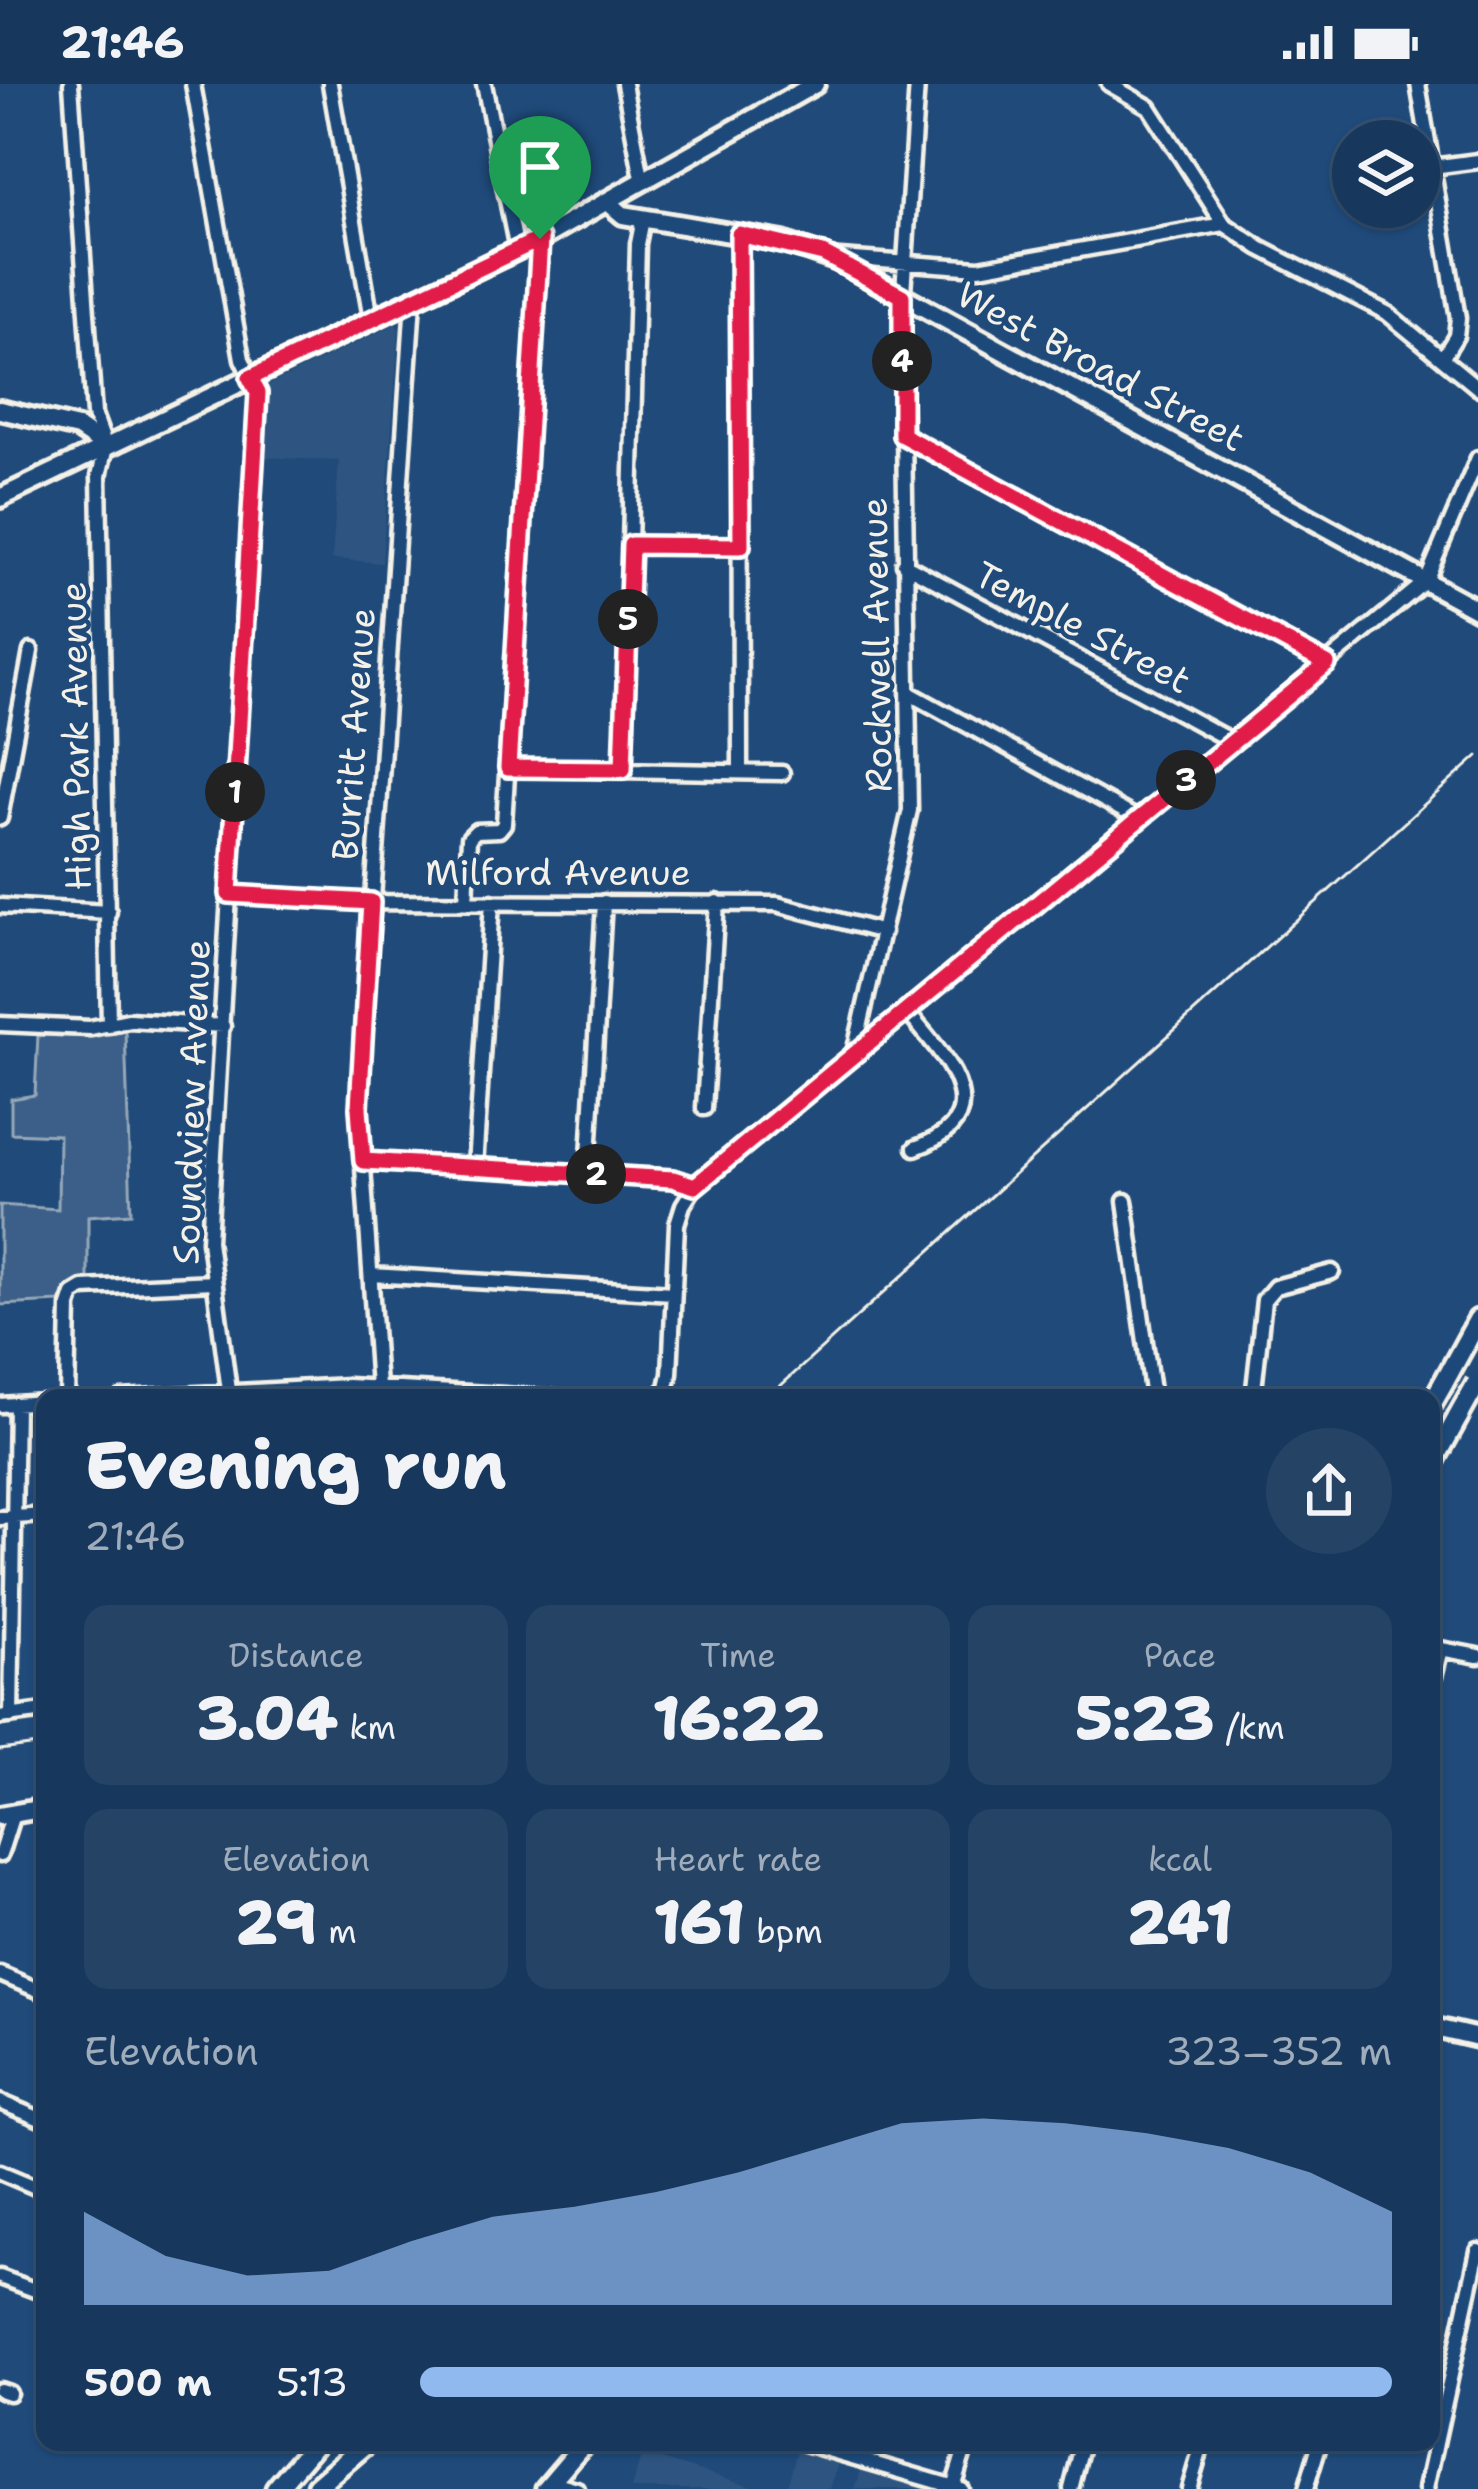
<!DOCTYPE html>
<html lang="en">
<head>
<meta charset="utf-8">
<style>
	body { margin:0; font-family:"Shantell Sans",sans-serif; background:#244365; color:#f1f3f6; height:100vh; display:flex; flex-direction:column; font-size:45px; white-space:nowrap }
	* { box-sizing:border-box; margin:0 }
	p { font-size:39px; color:#9eacbb }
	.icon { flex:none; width:66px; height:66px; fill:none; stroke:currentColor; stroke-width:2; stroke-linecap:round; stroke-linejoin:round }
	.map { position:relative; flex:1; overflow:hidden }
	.panel { position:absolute; left:36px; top:1305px; width:1404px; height:1062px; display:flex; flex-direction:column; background:#17385c; border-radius:24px; box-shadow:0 3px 9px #0004,0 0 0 3px #365272 }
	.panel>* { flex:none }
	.controls { position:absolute; left:1332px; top:36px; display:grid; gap:24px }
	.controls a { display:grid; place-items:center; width:108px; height:108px; border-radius:50%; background:#17385c; box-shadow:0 3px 9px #0004,0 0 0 3px #365272; font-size:60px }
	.pin { position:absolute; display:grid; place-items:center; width:102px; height:102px; color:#fff; margin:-123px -51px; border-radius:50% 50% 50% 0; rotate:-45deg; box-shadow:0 0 12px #0007 }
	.pin .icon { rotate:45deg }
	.km { position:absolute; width:60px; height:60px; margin:-30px; border-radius:50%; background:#222; color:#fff; font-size:33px; line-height:60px; text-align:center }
	.round { display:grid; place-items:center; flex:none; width:126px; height:126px; border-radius:63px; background:#244365 }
	.head { display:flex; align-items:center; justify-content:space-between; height:204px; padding:0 48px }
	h1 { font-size:66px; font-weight:800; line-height:90px }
	.stats { display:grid; grid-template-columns:repeat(3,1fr); gap:18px; height:204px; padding:12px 48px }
	.stats div { display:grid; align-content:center; border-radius:24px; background:#244365; text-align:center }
	.stats b { font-size:60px; font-weight:800 }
	.stats small { font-size:33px; font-weight:400 }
	.stats p { font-size:33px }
	.chart { height:336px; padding:24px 48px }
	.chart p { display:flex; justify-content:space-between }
	.chart svg { width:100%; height:216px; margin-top:12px; fill:#90b9f0; opacity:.7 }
	ul { padding:0 48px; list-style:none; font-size:39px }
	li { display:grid; grid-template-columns:192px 144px 1fr; align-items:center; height:90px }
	li i { height:30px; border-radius:15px; background:#90b9f0 }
	.status { display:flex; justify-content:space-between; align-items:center; height:84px; padding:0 60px; background:#17385c; direction:ltr }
	.status svg { height:33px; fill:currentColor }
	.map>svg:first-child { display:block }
	.built { fill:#2d5581 }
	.green { fill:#3a5f88; stroke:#97a8b8; stroke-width:3 }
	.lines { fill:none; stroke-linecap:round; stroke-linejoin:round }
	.minor-casing { stroke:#f4f1e8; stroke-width:21 }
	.major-casing { stroke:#f4f1e8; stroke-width:26 }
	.highway-casing { stroke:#f4f1e8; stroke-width:27 }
	.minor { stroke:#1f4a7a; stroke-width:12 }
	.major { stroke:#1f4a7a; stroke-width:16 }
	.highway { stroke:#1f4a7a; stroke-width:18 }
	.rail { stroke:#f4f1e8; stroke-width:3 }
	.highway-bridge-casing { stroke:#f4f1e8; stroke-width:27; stroke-linecap:butt }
	.highway-bridge { stroke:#1f4a7a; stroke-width:18 }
	.route-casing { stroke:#fff; stroke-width:24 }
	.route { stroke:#e11d48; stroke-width:15 }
	.labels { text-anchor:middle; stroke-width:9; stroke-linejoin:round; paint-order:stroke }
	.street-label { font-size:36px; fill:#f4f1e8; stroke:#1f4a7a }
</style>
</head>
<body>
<div class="status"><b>21:46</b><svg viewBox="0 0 49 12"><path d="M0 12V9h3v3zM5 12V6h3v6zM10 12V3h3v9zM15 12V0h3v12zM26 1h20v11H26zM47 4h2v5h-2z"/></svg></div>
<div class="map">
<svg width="1478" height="2405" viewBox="0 0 1478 2405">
	<rect width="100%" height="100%" fill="#1f4a7a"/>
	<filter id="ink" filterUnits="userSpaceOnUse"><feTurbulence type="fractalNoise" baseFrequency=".00833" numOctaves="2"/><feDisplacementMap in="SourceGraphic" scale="24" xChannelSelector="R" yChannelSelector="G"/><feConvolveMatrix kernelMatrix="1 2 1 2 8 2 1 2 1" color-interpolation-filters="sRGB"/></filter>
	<g filter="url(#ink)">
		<path class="built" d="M396 240 399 245 382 479 332 475 339 377 265 373 269 301Z
			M797 2367 838 2379 830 2405H786Z
			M642 2369 762 2405H631Z
			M861 2386 924 2405H855Z"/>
		<path class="green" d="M125 946 131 1129 88 1132V1197L69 1202 60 1218 0 1221V1121L58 1125 59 1051 11 1049V1015L35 1011 38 951 93 953Z"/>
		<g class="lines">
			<g class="minor-casing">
				<path id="minor" d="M71 0 94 330 106 363 99 392 109 941
					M193 0 242 275 258 309 209 1157 230 1314
					M330 0 369 223 375 234
					M484 0 517 166
					M624 0 643 99
					M1109 0 1149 23 1224 140 1260 164 1387 229 1478 304
					M1418 0 1458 234 1456 252 1443 273
					M1432 83 1478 77
					M739 150 740 687
					M840 174 979 184 1224 140
					M901 351 1327 580
					M630 461 741 462
					M904 480 1233 658
					M909 609 1138 735
					M507 684 782 689
					M624 685 638 160 643 135
					M0 734 31 567
					M229 810 371 818 777 820 883 848
					M466 818 469 754 476 747 499 746 504 740 540 155
					M0 822 109 828
					M907 928C945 973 1003 1032 915 1064
					M0 940 90 944 129 936 223 942
					M854 969 910 726 902 223 917 0
					M704 1024 717 818
					M363 1077 673 1095 695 1102
					M475 1083 492 818
					M588 1089 604 818
					M1125 1117 1153 1314
					M371 1191 673 1209
					M378 1303 359 1024 413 217
					M67 1314 69 1222 73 1210 83 1204 214 1198
					M121 1314 348 1302 556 1314
					M657 1314 667 1303 670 1290 677 1140 683 1121 695 1102 1426 497 1478 374
					M1253 1314 1264 1216 1275 1203 1332 1188
					M0 1321 45 1318
					M0 1434 45 1431
					M1431 1604 1441 1565 1478 1572
					M11 1632 16 1320
					M0 1633 45 1627
					M0 1771 13 1730
					M0 1890 45 1909
					M0 2018 45 2037
					M0 2088 45 2107
					M0 2193 45 2210
					M0 2306 9 2309
					M801 2358 961 2405
					M553 2398 577 2405
					M953 2403 967 2358
					M1071 2405 1083 2358
					M1189 2405 1203 2358
					M1306 2405 1320 2358
					M1426 2405 1478 2167"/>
			</g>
			<g class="major-casing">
				<path id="major" d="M609 119 623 131 783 158 838 177 1478 526
					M0 326 78 344 106 363
					M0 414 540 155 815 0
					M0 1732 45 1724
					M1431 1943 1478 1954
					M545 2405 585 2358"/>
			</g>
			<g class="highway-casing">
				<path id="highway" d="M1443 1300 1478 1236
					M1431 1382 1458 1333
					M317 2402 368 2358
					M276 2405 316 2358"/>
			</g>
			<use href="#minor" class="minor"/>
			<use href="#major" class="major"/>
			<use href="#highway" class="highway"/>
			<path class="rail" d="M767 1314 1478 672
				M0 1666 45 1660"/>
			<g class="highway-bridge-casing">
				<path id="highway-bridge" d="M1431 1321 1443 1300
					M1458 1333 1477 1299"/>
			</g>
			<use href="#highway-bridge" class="highway-bridge"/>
		</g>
	</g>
	<g class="lines" filter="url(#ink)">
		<g class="route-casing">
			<path id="route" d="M739 150 823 170 902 212V351L1327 580 695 1102 673 1095 363 1077 359 1024 371 818 229 810 258 309 250 294 540 155 508 684 623 685 631 461 741 462Z"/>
		</g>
		<use href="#route" class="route"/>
	</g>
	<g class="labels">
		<g class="street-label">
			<text transform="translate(1101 282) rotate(28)" y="13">West Broad Street</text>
			<text transform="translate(1083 543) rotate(28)" y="13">Temple Street</text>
			<text transform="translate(876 561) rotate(-91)" y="13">Rockwell Avenue</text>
			<text transform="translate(353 650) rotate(-86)" y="13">Burritt Avenue</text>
			<text transform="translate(75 652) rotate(-91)" y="13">High Park Avenue</text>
			<text x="558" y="801">Milford Avenue</text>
			<text transform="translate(191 1018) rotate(-88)" y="13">Soundview Avenue</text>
		</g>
	</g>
</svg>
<div class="controls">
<a><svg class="icon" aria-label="layers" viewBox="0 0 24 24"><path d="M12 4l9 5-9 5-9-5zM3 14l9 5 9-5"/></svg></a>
</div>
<div class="pin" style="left:540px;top:155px;background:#1e9e55"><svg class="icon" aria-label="arrive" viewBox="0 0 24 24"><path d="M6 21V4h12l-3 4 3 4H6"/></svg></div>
<b class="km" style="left:235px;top:708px">1</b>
<b class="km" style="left:596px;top:1090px">2</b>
<b class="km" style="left:1186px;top:696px">3</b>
<b class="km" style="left:902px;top:277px">4</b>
<b class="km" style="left:628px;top:535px">5</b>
<section class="panel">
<div class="head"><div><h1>Evening run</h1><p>21:46</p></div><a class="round"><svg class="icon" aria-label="share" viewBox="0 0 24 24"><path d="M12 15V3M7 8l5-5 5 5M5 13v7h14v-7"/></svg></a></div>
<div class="stats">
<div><p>Distance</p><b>3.04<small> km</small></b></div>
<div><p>Time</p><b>16:22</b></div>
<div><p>Pace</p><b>5:23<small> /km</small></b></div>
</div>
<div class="stats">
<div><p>Elevation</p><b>29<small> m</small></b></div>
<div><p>Heart rate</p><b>161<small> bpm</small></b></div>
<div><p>kcal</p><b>241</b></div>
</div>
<div class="chart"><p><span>Elevation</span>323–352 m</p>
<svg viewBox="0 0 160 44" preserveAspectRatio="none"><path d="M0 44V25L10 34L20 38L30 37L40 31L50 26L60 24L70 21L80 17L90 12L100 7L110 6L120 7L130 9L140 12L150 17L160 25V44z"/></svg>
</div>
<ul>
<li><b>500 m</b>5:13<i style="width:100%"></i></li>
</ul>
</section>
</div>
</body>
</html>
